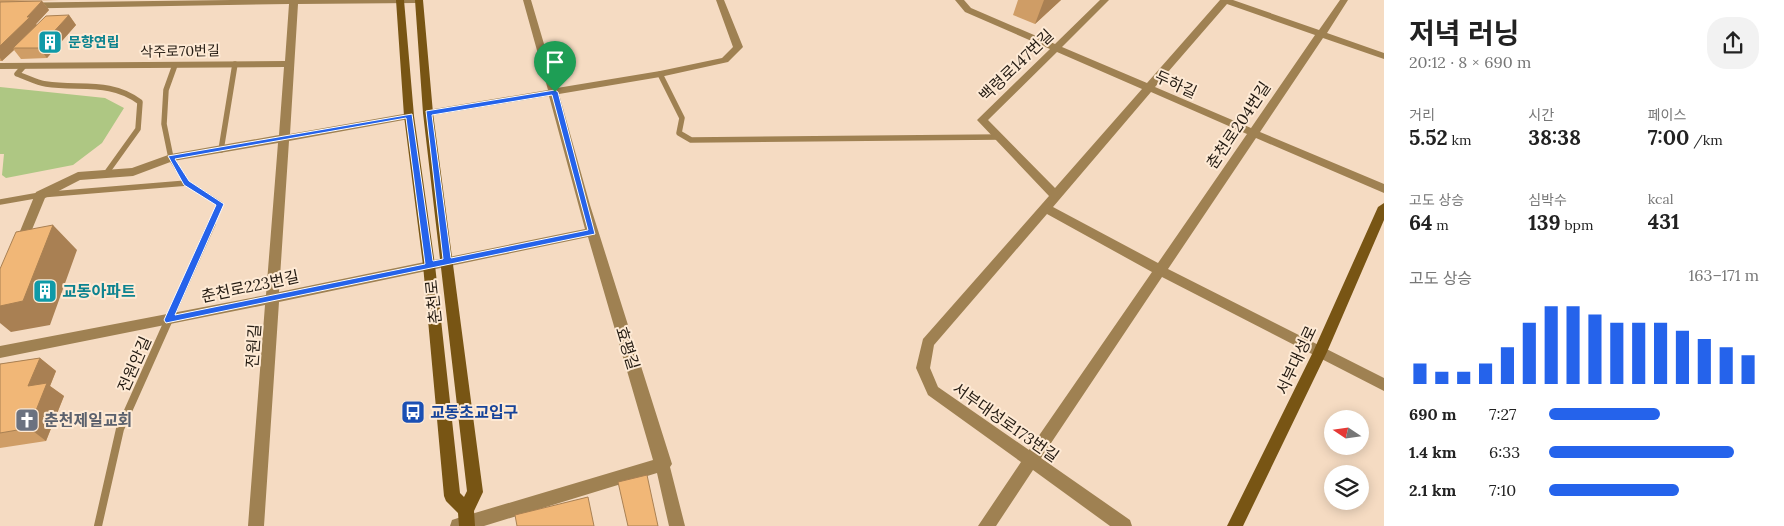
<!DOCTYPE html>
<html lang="ko">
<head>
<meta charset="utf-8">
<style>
	body { margin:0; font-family:Lora,"Noto Sans KR",serif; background:#f2f2f2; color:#222; height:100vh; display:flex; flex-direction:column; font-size:19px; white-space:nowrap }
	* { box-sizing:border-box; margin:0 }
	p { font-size:16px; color:#767676 }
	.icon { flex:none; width:28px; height:28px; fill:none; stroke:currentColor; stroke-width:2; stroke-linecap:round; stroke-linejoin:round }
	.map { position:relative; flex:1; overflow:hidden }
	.details { display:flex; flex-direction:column; background:#fff; width:400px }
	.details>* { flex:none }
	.needle { width:32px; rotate:283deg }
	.fabs { position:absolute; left:1324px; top:410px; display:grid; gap:10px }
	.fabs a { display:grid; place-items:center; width:45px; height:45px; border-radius:50%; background:#fff; box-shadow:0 2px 12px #0003; font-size:25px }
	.pin { position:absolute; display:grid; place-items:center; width:42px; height:42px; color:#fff; margin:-51px -21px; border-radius:50% 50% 50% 0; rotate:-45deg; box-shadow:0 0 5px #0007 }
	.pin .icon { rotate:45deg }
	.round { display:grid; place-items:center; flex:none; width:52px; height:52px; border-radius:20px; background:#f2f2f2 }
	.headline { display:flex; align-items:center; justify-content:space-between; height:85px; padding:0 25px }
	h1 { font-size:28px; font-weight:700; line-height:38px }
	.metrics { display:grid; grid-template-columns:repeat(3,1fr); gap:8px; height:85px; padding:5px 25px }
	.metrics div { display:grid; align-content:center }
	.metrics b { font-size:21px; font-weight:700 }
	.metrics small { font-size:14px; font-weight:400 }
	.metrics p { font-size:14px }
	.chart { height:140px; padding:10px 25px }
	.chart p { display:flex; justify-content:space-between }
	.chart svg { width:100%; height:90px; margin-top:5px; stroke:#2563eb; stroke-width:6 }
	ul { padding:0 25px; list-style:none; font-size:16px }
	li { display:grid; grid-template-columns:80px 60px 1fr; align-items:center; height:38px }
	li i { height:12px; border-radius:6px; background:#2563eb }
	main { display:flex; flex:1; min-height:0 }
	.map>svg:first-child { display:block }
	.green { fill:#aec783 }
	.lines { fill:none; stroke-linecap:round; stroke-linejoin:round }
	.lane-far1 { stroke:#9f8152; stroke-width:5.5 }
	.lane { stroke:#9f8152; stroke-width:8 }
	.street { fill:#9f8152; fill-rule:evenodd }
	.secondary { fill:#785514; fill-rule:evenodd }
	.wall { fill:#cf9d66 }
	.shaded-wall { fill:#a98053 }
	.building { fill:#f1b777; stroke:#a98053 }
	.route { fill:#2563eb; stroke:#fff; fill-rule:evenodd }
	.labels { text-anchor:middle; stroke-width:4; stroke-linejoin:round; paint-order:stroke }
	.far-culture-label { font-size:14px; font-weight:bold; fill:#0d838f; stroke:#feead5; text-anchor:start }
	.far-street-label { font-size:14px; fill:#241b12; stroke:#feead5 }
	.street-label { font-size:16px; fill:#241b12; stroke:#feead5 }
	.culture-label { font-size:16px; font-weight:bold; fill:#0d838f; stroke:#feead5; text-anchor:start }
	.transit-label { font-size:16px; font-weight:bold; fill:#164399; stroke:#feead5; text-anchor:start }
	.worship-label { font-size:16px; font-weight:bold; fill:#5b616d; stroke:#feead5; text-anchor:start }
</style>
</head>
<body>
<main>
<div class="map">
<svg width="1384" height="526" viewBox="0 0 1384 526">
	<rect width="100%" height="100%" fill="#f5dbc2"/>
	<path class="green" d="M0 87 105 98 124 108 102 143 73 165 6 178 2 175 4 154H0Z"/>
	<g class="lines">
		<path class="lane-far1" d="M175 65 166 90 164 124 171 158 187 183 220 204 211 224
			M24 66 17 74C26 77 37 83 46 84 80 89 111 80 140 102L138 129 105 175
			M660 74 682 118 679 133 691 140 999 137
			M221 150 235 64
			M0 202 40 195 187 183"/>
		<path class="lane" d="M98 526 120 429 212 223"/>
		<path class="street" d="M231 0H420L416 3 298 4 290 134 409 113 414 116 409 119 289 141 279 292 585 229 549 96 428 116 423 113 428 110 548 90 523 0H531L557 88 660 71 722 58 733 47 716 0H724L743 47 728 62 660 77 559 94 590 205 672 464 670 467 685 526H669L657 473 484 526H450L452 520 458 518 653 460 588 237 279 302 264 526H248L265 305 0 358V346L266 295 278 143 173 161 133 176 80 180 45 198 24 249H16L14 246 36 192 78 172 132 168 171 154 279 135 284 67 0 69V63L285 61 289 4 0 9V3Z
			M955 0H964L971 8 1055 44 1100 0H1109L1062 47 1147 83 1220 0H1233L1319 30 1340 0H1348L1327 33 1384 53V59L1323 38 1260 132 1384 184V193L1256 138 1168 269 1384 378V391L1162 277 1041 458 1130 520 1132 526H1110L1033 470 996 526H978L1021 462 928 395 916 368 923 339 1049 196 977 120 1050 49 965 12ZM1227 4 1315 35 1251 128 1155 87ZM1057 52 1142 89 1055 188 988 120ZM1151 92 1247 134 1158 263 1053 207ZM1047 214 1152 272 1029 450 938 387 930 368 934 345Z"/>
		<path class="secondary" d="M396 0H404L414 116 435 265 460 493 464 497 467 491 423 113 415 0H423L433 113 483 492 474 511 475 526H459L458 513 446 501 444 496 423 265 404 116Z
			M1384 203V220L1327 352 1243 526H1227L1313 352 1378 207Z"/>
	</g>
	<path class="wall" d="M0 0H59L12 1H42L49 10 36 24 37 25 69 15 76 25 47 58 21 59 14 50 2 61H0Z
		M1018 0H1061L1035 24 1013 15Z
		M40 358 56 371 50 386 64 396 46 441 0 448V364Z"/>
	<path class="shaded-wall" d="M1044 0H1061L1035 24Z
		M42 1 49 10 36 24 37 26 13 48 14 50 2 61 0 58V46Z
		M69 15 76 25 47 58 39 48Z
		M53 225 77 250 50 325 11 332 0 323V306Z
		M40 358 56 371 50 386 64 396 46 441 29 428 28 386Z"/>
	<path class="building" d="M42 1 27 17H30L0 46V2Z
		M69 15 39 48H13L46 16Z
		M53 225 23 301 0 306V269L16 232Z
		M40 358 28 386 47 383 29 428 0 433V364Z
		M647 475 658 526H628L618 482Z
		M588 497 594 526H517L515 515Z"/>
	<path class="route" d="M555 90 558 92 595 234 166 323 164 320 216 205 184 185 168 156 412 114 433 261 443 259 426 111ZM552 95 588 230 451 258 432 115ZM406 118 425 264 175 315 224 204 189 181 175 159Z"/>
	<defs>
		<g id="building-square" transform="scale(1.25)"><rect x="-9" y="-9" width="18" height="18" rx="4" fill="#0f9aa8" stroke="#feead5"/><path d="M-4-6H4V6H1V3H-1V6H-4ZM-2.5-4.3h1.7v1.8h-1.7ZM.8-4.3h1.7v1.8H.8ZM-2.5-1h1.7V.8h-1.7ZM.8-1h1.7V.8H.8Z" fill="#fff"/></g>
		<g id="bus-square" transform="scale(1.25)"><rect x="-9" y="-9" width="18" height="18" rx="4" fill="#1a4fb4" stroke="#feead5"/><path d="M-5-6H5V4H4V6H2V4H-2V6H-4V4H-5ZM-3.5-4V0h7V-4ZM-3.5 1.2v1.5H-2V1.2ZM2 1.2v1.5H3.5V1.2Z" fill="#fff"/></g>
		<g id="church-square" transform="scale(1.25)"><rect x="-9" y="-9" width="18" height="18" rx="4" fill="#6b7280" stroke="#feead5"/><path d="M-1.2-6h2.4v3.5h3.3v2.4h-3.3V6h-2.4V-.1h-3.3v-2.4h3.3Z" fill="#fff"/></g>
	</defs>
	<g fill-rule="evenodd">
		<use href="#building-square" x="50" y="42"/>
		<use href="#building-square" x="45" y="291"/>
		<use href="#bus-square" x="413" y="412"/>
		<use href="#church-square" x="27" y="420"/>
	</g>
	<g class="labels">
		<g class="far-culture-label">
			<text x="68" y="47">문향연립</text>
		</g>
		<g class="far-street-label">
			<text transform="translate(180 51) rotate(-1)" y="5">삭주로70번길</text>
		</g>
		<g class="street-label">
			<text transform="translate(1016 65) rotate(-44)" y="6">백령로147번길</text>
			<text transform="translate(1176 84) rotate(24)" y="6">두하길</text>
			<text transform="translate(1238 125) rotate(-56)" y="6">춘천로204번길</text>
			<text transform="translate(250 286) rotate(-12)" y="6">춘천로223번길</text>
			<text transform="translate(433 302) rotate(-96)" y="6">춘천로</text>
			<text transform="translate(253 346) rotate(-86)" y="6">전원길</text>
			<text transform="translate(628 348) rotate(73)" y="6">효평길</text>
			<text transform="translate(1296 360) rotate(-65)" y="6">서부대성로</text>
			<text transform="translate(134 364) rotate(-66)" y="6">전원안길</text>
			<text transform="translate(1006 422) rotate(35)" y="6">서부대성로173번길</text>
		</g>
		<g class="culture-label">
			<text x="62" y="297">교동아파트</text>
		</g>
		<g class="transit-label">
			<text x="430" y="418">교동초교입구</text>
		</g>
		<g class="worship-label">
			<text x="44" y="426">춘천제일교회</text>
		</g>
	</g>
</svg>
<div class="fabs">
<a><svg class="needle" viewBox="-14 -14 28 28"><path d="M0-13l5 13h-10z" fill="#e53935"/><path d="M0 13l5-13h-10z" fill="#767676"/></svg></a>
<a><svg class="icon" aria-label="layers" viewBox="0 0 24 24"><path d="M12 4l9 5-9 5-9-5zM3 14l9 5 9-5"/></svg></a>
</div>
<div class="pin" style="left:555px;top:92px;background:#1e9e55"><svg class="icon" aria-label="arrive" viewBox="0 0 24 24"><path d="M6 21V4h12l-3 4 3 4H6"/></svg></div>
</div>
<section class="details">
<div class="headline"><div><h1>저녁 러닝</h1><p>20:12 · 8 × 690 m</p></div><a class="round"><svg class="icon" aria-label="share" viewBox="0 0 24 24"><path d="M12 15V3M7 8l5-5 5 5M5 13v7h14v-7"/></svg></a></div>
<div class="metrics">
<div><p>거리</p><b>5.52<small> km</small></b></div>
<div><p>시간</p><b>38:38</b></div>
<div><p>페이스</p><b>7:00<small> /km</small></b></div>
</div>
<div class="metrics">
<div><p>고도 상승</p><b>64<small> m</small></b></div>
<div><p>심박수</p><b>139<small> bpm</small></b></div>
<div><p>kcal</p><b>431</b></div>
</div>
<div class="chart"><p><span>고도 상승</span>163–171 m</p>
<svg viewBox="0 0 160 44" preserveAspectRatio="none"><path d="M5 44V34M15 44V38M25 44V38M35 44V34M45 44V26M55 44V14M65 44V6M75 44V6M85 44V10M95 44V14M105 44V14M115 44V14M125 44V18M135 44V22M145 44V26M155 44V30"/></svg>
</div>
<ul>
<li><b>690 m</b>7:27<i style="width:53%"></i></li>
<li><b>1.4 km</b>6:33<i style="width:88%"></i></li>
<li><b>2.1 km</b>7:10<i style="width:62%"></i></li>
</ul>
</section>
</main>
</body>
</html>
